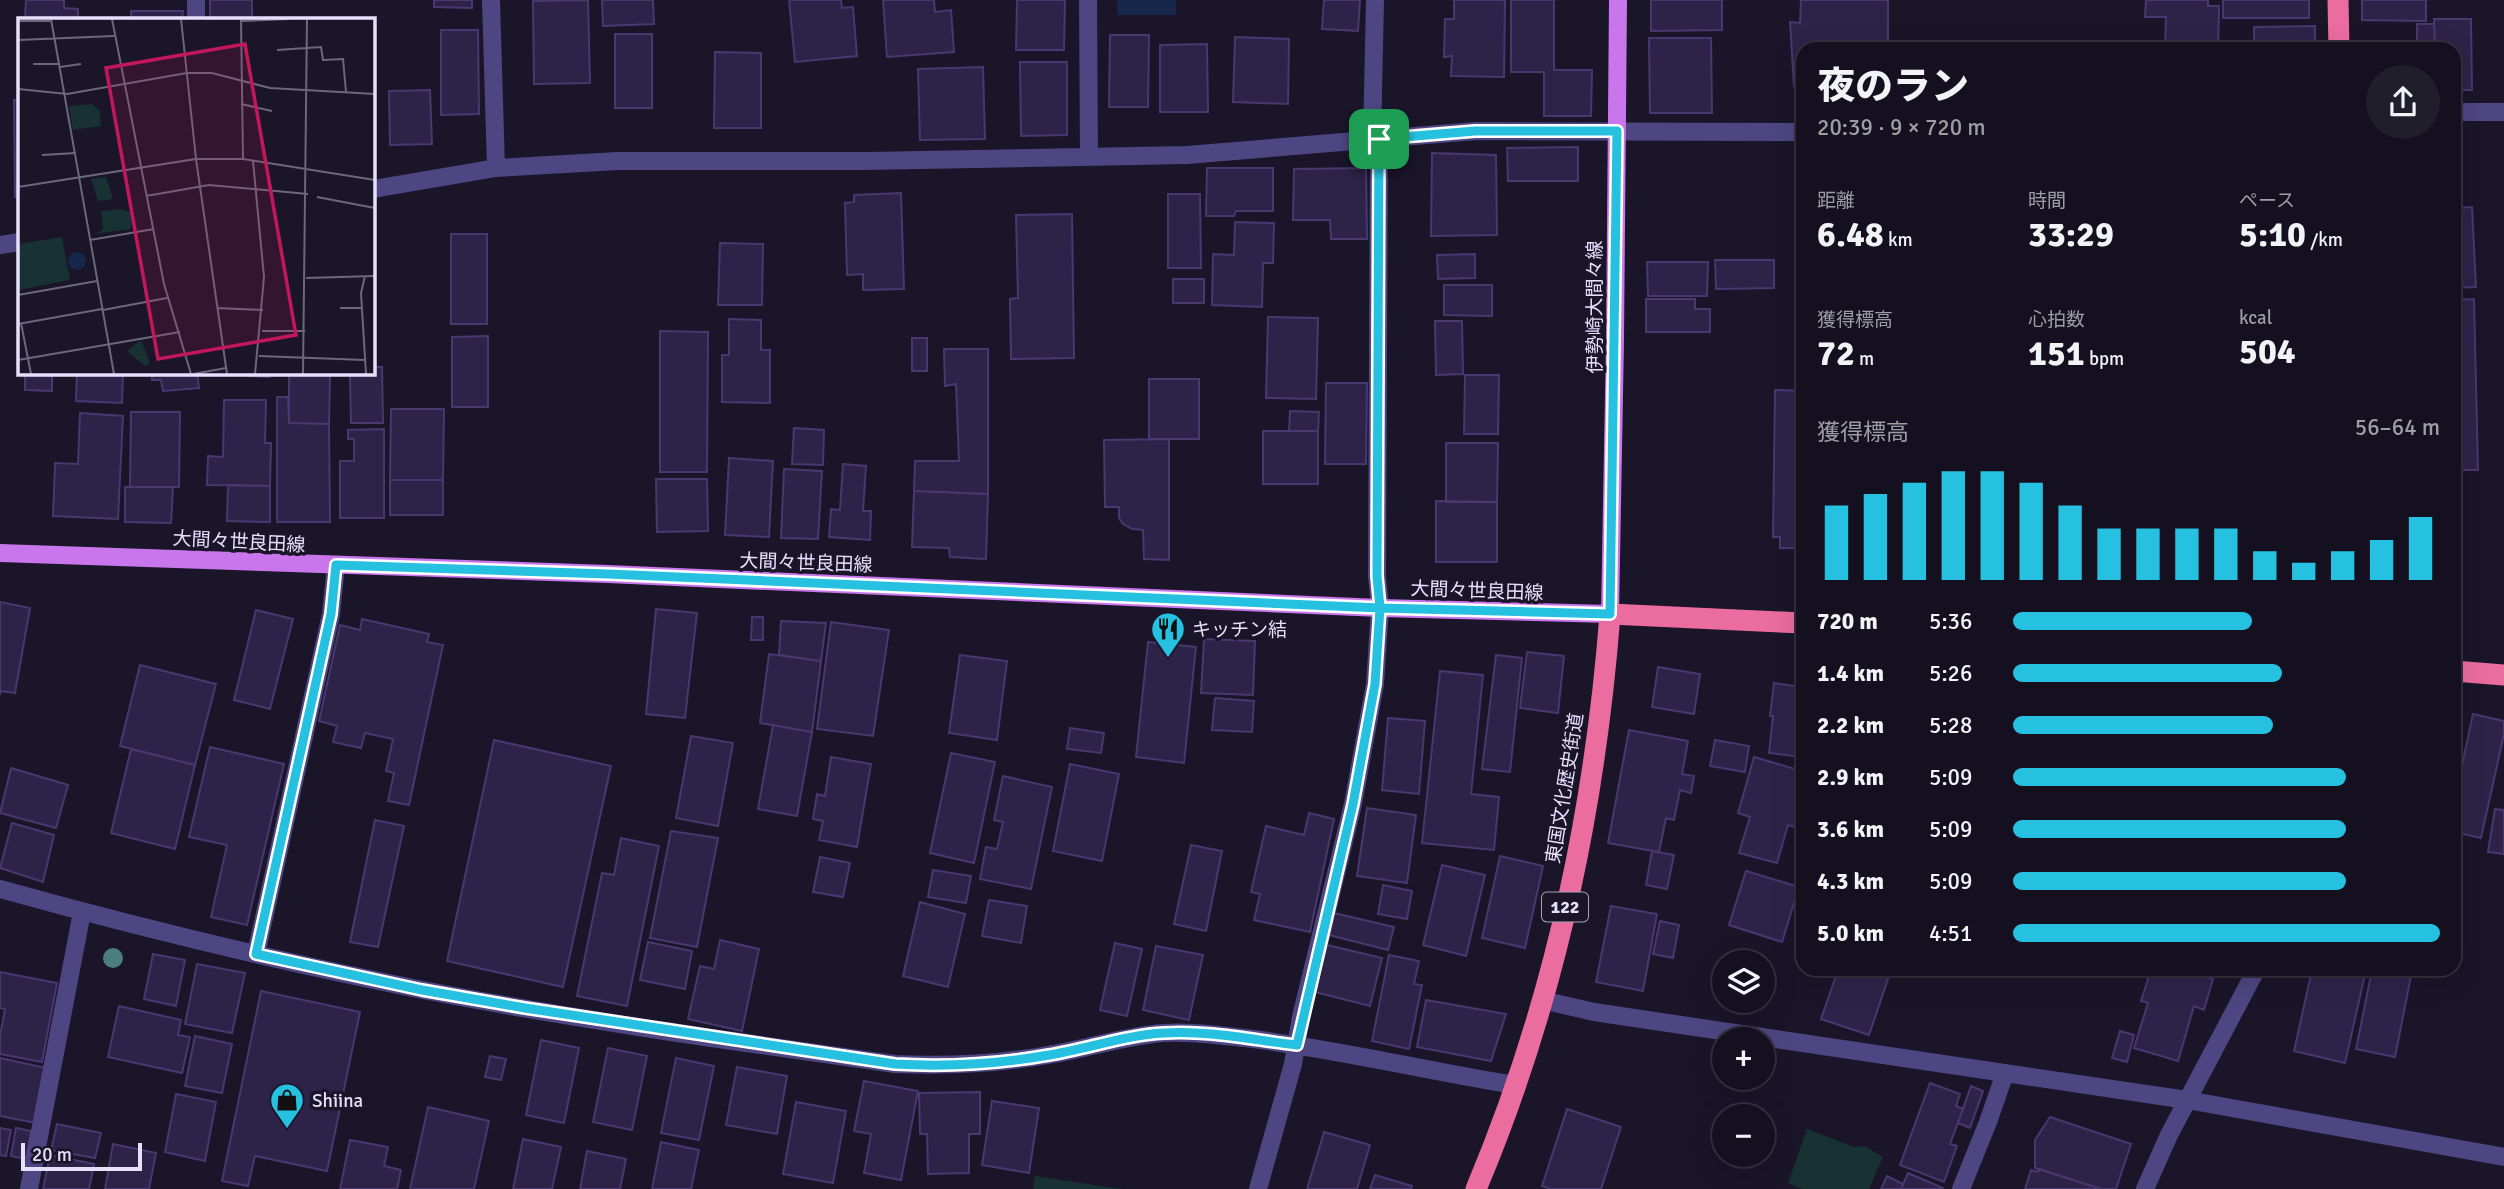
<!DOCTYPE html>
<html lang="ja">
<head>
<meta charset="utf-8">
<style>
	body { margin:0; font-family:Signika,"Noto Sans JP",sans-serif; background:#211e2c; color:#f1f3f6; height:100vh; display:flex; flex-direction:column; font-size:26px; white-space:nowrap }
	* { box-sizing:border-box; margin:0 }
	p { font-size:23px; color:#9d9da4 }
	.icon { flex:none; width:38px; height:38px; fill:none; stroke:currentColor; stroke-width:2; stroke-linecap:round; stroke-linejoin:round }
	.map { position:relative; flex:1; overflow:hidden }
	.panel { position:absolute; left:1796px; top:42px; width:665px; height:934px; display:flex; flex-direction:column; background:#14101f; border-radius:21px; box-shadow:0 7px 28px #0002,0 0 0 2px #33303d }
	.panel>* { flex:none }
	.tools { position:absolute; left:1712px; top:950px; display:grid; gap:14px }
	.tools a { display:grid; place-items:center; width:63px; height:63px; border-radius:50%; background:#14101f; box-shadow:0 7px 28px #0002,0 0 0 2px #33303d; font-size:35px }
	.scale { position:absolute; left:21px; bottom:18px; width:121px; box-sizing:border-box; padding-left:7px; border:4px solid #e6e1fb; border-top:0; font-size:19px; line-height:24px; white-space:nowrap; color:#e6e1fb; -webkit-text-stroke:5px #1a1529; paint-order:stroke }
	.pin { position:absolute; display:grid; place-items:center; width:60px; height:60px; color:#fff; margin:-30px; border-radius:14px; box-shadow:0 4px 10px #0006 }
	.round { display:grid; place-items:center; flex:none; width:74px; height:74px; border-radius:37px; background:#211e2c }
	.summary { display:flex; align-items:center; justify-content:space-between; height:119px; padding:0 21px }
	h1 { font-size:38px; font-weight:800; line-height:52px }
	.stats { display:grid; grid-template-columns:repeat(3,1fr); gap:10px; height:119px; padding:7px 21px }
	.stats div { display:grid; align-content:center }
	.stats b { font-size:35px; font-weight:800 }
	.stats small { font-size:19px; font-weight:400 }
	.stats p { font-size:19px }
	.chart { height:196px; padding:14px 21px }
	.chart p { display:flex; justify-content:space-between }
	.chart svg { width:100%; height:126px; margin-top:7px; stroke:#26c1e1; stroke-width:6 }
	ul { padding:0 21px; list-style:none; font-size:23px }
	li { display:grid; grid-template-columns:112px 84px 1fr; align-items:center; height:52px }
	li i { height:18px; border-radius:9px; background:#26c1e1 }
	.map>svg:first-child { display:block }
	.green { fill:#183132 }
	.water { fill:#17274b }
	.building { fill:#2d2348; stroke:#483870; stroke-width:2 }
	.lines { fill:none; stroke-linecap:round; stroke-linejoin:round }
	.minor { stroke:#4d4682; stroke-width:18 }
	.major { stroke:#c976ec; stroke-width:18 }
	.highway { stroke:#eb6c9f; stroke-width:21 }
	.tree { fill:#4c7e7d }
	.route-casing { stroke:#fff; stroke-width:14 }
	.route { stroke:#26c1e1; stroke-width:9 }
	.labels { text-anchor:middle; stroke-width:7; stroke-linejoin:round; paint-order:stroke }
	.shield { fill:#1a1529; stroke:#a9a4bc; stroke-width:2 }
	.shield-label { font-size:18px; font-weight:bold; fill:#e6e1fb }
	.street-label { font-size:19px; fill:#e6e1fb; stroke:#1a1529 }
	.poi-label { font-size:19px; fill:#e6e1fb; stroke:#1a1529; text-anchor:start }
	.inset-road { fill:none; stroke:#6c677d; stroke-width:2 }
	.view { fill:#c2185b; fill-opacity:0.15; stroke:#c2185b; stroke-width:3.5 }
	.inset-edge { fill:none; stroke:#e6e1fb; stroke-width:3.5 }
</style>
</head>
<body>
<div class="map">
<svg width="2504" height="1189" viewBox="0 0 2504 1189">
	<rect width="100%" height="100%" fill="#1a1529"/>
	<path class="green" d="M1807 1129 1854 1147 1864 1146 1883 1157 1869 1189H1802L1788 1183Z
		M1035 1176 1122 1189H1033Z"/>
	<path class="water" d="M1117 0H1176V15H1117Z"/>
	<path class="building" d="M26 0H64V8L78 9V19H25Z
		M210 0H252V19H210Z
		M434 0H472V8L434 7Z
		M588 0 590 83 534 84 533 1Z
		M602 0H653L654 24 603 26Z
		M789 0H841L842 8 853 7 857 56 795 62Z
		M883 0H934L935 12 951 10 954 52 887 57Z
		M1017 0H1065L1064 50H1016Z
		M1324 0H1360L1358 31 1322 29Z
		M1454 0H1505L1504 77 1451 76 1452 56 1444 57 1445 19H1454Z
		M1511 0H1554V70H1592L1591 116H1544V72H1511Z
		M1651 0H1722V30L1651 31Z
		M1801 0H1888V49H1802V87L1794 86 1790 22 1800 23Z
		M2146 0H2208V6H2219L2218 49H2165L2166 17H2145Z
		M2223 0H2309V18H2223Z
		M2362 0H2426V21L2362 20Z
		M131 11H183L182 19H131Z
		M2434 19H2471L2472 90H2454V49H2435Z
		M2417 24H2434L2435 41 2417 42Z
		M2315 26V49H2254V27Z
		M441 30H478L479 114 441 115Z
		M615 34H652V108H615Z
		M1110 35H1149L1148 107H1109Z
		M1235 37 1289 39 1288 104 1233 102Z
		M1649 38H1711L1712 113H1650Z
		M1207 44 1208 112H1160V45Z
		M715 52 761 53V128H714Z
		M1020 62H1067V135L1021 136Z
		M983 67 985 139 920 140 918 69Z
		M430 90 432 144 390 145 389 91Z
		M14 100H19V197H15Z
		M1578 147V181H1508L1507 148Z
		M1432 153 1496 155 1497 235 1431 236Z
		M1207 168H1273V211H1236L1234 216H1206Z
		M1366 168 1367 239H1331L1330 220H1293L1294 169Z
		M901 193 904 289 863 290V274L847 275 845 203 854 202V195Z
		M1168 194H1200L1201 268H1168Z
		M2472 207 2476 287 2454 288V208Z
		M1072 214 1074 358 1011 359 1010 299 1018 298 1016 215Z
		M1235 222 1274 223 1273 263H1263L1262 307 1212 305 1213 254 1234 255Z
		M451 234H487V324H451Z
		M720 243 763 244 762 305H718Z
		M1475 254V278L1438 279 1437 255Z
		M1715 260H1774V288L1716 289Z
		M1647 262H1708L1707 296H1648Z
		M1173 279H1204V303H1173Z
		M1444 285H1492V316L1444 315Z
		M1646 299H1695V309H1710V332H1646Z
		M2474 299 2478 470H2454V300Z
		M1268 317 1318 318 1316 399 1266 398Z
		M729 319 761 320V350H770V403L722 402V355H729Z
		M1435 321H1462L1463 374 1436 375Z
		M660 331 708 332 707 472H660Z
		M488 336V407H452V337Z
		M912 338H927V371H912Z
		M944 349H988V494L914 491 915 461H959L956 384 945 386Z
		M373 367H382L383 423H351L350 373H373Z
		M25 373H52V391L25 390Z
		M77 373H123L122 403 76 401Z
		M152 373H197L199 388 163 391 161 380H152Z
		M249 373H270L269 377 249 376Z
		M289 373H330L329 424 289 423Z
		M1465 375H1499L1498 434H1464Z
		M1149 379H1199V439H1149Z
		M1326 383H1367L1366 464H1325Z
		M1775 390 1802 391V548H1780V537H1773Z
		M277 397H288L289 423 329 424 330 522H277Z
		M224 400H266L265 443H271L270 486 207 485 208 456 223 457Z
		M391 409H444L443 480H390Z
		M1290 411 1319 412 1318 431H1289Z
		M131 412H180L179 487H130Z
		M80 413 123 416 118 519 53 516 55 463 78 464Z
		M794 428 824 430 823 465 792 464Z
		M384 429V518H340V461H354V439H348V430Z
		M1263 431H1318V484H1263Z
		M1169 439V560L1144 559 1143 530 1132 529 1123 524 1119 518V507H1105L1104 440Z
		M1446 443H1498L1497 502H1446Z
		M729 458 773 461 769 537 725 535Z
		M843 464 866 466 863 511H871L870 540 829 537 831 509 840 510Z
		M784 469 822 471 818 539 781 538Z
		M656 479H707L708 531 657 532Z
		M390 480H443V515H390Z
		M228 485 270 486V522L227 521Z
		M125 487H173L171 523 125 522Z
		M914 491 988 494 986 559 950 557 949 548 912 547Z
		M1436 501 1497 502V562H1436Z
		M0 602 30 608 15 693 1 691 0 695Z
		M656 609 697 613 685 718 646 714Z
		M256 610 293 619 270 709 234 700Z
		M752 617H763V640H751Z
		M362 619 429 634 427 642 443 645 409 805 388 801 394 773 386 771 393 739 365 733 361 748 333 742 337 726 319 721 340 625 360 630Z
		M781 621 826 623 821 661 779 655Z
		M831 622 889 630 873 736 817 729Z
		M1204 639 1255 641 1253 695 1201 693Z
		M1148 642 1196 647 1184 763 1136 757Z
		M1527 652 1564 656 1558 713 1520 708Z
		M769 654 821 661 812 732 760 723Z
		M960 655 1007 661 997 740 949 733Z
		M1496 655 1522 658 1510 772 1482 769Z
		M140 665 216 684 195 765 120 746Z
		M1658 667 1700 674 1694 714 1652 707Z
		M1440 671 1483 675 1471 794 1499 797 1494 850 1422 843Z
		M1774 683 1802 687V757L1769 753 1773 716H1770Z
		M1215 698 1254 701 1252 732 1212 730Z
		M2473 714 2504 721V734L2481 838 2454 832V803Z
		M1388 718 1425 721 1419 794 1382 790Z
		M773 725 812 732 797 816 758 809Z
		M1070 728 1104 733 1101 753 1067 749Z
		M1629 730 1688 741 1682 774 1694 776 1691 793 1680 790 1674 820 1666 818 1659 852 1608 843Z
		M691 736 733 743 718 826 676 818Z
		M494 740 611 766 563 987 447 961Z
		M1715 740 1749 746 1745 772 1710 766Z
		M210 747 284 764 247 925 211 917 227 845 189 837Z
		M131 749 195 765 175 849 111 833Z
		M951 753 995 762 974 863 930 853Z
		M831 757 871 764 857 847 819 840 823 821 813 819 817 794 825 796Z
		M1754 757 1802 771V829L1788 825 1777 863 1739 853 1750 817 1738 813Z
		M1070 764 1119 774 1102 861 1053 851Z
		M11 768 68 785 56 828 0 813Z
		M1003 776 1052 787 1031 889 980 879 986 847 997 849 1003 822 994 820Z
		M1367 808 1416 815 1407 883 1357 876Z
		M2495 809 2504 810V854L2488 852Z
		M1309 813 1334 819 1310 932 1254 920 1260 894 1251 892 1266 826 1304 835Z
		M375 820 404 826 378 947 350 942Z
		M12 823 54 835 43 882 0 868Z
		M671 831 718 838 697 947 650 938Z
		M621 838 659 846 627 1006 577 996 602 873 614 875Z
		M1191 845 1222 851 1206 931 1174 924Z
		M1652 851 1674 855 1667 889 1646 885Z
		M1500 856 1543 866 1525 948 1482 938Z
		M820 857 850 863 843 897 813 892Z
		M1442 865 1485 875 1466 956 1423 945Z
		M933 870 971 876 966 903 928 897Z
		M1746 871 1799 887 1782 942 1729 925Z
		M1383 885 1412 891 1407 919 1378 914Z
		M989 900 1027 906 1021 943 982 936Z
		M920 902 965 914 948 987 903 976Z
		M1611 906 1657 914 1643 991 1596 982Z
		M1334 913 1394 927 1388 950 1329 935Z
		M1660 921 1679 925 1673 958 1653 954Z
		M720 940 759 949 742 1031 688 1019 700 966 714 969Z
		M648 942 692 951 685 989 640 980Z
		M1115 943 1142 949 1127 1016 1100 1010Z
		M1327 945 1382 958 1370 1006 1315 992Z
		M1156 946 1203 955 1189 1020 1143 1010Z
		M153 954 185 960 176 1006 144 999Z
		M1389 955 1419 961 1414 984 1422 985 1409 1049 1372 1041Z
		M197 964 245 973 232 1033 185 1024Z
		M1838 970H1891L1869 1035 1821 1019Z
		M2151 970H2181L2213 979 2204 1010 2194 1006 2178 1061 2134 1048 2148 1003 2141 1001Z
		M2312 970H2366L2345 1063 2294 1051Z
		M2372 970 2411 976 2395 1057 2356 1049Z
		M0 972 57 983 42 1062 0 1054V1036L5 1009 0 1008Z
		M261 991 360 1012 327 1171 255 1156 248 1186 222 1181Z
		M1426 1000 1506 1014 1491 1061 1417 1047Z
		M119 1006 181 1020 178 1035 190 1037 182 1073 108 1057Z
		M2120 1031 2134 1035 2127 1062 2112 1058Z
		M195 1036 232 1044 222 1093 185 1086Z
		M541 1040 579 1048 564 1123 526 1115Z
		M608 1048 647 1056 632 1130 593 1122Z
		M490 1056 506 1059 501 1080 485 1077Z
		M0 1058 46 1068 36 1123 0 1116Z
		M676 1058 714 1066 699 1140 661 1133Z
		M737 1067 787 1076 777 1134 726 1125Z
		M864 1081 918 1091 901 1180 864 1173 871 1134 854 1131Z
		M1930 1083 1960 1094 1956 1106 1963 1109 1950 1144 1957 1146 1944 1182 1900 1165Z
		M1971 1086 1983 1091 1970 1128 1958 1123Z
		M980 1092V1134H969V1173L928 1174 927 1134H920L919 1093Z
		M176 1094 216 1102 205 1161 165 1152Z
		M992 1101 1039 1108 1029 1173 982 1165Z
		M796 1102 846 1111 833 1183 783 1174Z
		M428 1107 489 1121 474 1189H410Z
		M1567 1109 1621 1127 1601 1189H1551L1542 1186Z
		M2050 1117 2131 1144 2116 1189H2101L2035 1168V1140Z
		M57 1124 101 1133 95 1158 51 1150Z
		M0 1128 11 1130 6 1156 0 1155Z
		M16 1128 31 1131 26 1159 11 1156Z
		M1324 1132 1370 1145 1357 1189H1307Z
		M523 1139 561 1147 552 1189H513Z
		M350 1140 388 1147 384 1166 401 1170 397 1189H340Z
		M661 1142 699 1150 691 1189H652Z
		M113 1144 156 1153 149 1189H105Z
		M587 1151 626 1159 620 1189H580Z
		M50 1155 94 1164 89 1189H43Z
		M2039 1169 2101 1189H2025L2031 1170 2038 1172Z
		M1908 1173 1943 1188 1942 1189H1901Z
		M1375 1175 1412 1186 1411 1189H1370Z
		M1887 1176 1903 1184 1901 1189H1881Z"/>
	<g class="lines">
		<path class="minor" d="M491 0 496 168
			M1088 0 1089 156
			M196 19V0
			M2454 112H2504
			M1372 139 1375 0
			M373 189 496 168 618 161H866L1187 155 1475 131 1802 132
			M0 245 19 242
			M0 889C140 928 281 962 423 990 579 1020 737 1042 895 1064 946 1066 998 1064 1048 1055 1087 1049 1124 1036 1163 1033 1193 1031 1223 1036 1253 1039 1341 1050 1428 1071 1515 1085
			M256 954 331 614 336 565
			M1542 1000 1594 1012 2187 1100 2504 1157
			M29 1189 82 912
			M1258 1189 1293 1064 1301 1017 1353 804 1375 684 1380 608 1377 576 1379 139
			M1961 1189 1988 1122 2005 1073
			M2145 1189 2169 1135 2256 970"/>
		<path class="major" d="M0 553 608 574 1380 608 1610 614 1615 339 1618 0"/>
		<path class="highway" d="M2338 0 2339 49
			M2454 671 2504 675
			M1476 1189C1553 1007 1595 811 1610 614L1802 623"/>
	</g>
	<circle class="tree" cx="113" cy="958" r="10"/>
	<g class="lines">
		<g class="route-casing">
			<path id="route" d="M1379 139 1377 576 1380 608 608 574 336 565 331 614 256 954 422 990 525 1008 895 1064C946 1067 998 1064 1049 1055 1087 1049 1125 1035 1164 1033 1208 1030 1253 1040 1297 1045L1353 804 1375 684 1380 608 1610 614 1617 131H1475L1379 139"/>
		</g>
		<use href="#route" class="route"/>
	</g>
	<defs>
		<g id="restaurant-pin" transform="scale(1.75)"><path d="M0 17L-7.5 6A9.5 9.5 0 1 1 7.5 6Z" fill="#26c1e1" stroke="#1a1529"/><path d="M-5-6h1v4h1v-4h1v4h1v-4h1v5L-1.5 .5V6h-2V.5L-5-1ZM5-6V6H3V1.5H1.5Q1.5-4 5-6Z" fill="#111"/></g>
		<g id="shop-pin" transform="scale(1.75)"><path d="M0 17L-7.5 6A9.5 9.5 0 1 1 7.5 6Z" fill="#26c1e1" stroke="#1a1529"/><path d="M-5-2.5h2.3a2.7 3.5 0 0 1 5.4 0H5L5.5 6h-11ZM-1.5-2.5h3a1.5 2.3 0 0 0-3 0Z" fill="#111"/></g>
	</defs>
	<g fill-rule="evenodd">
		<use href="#restaurant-pin" x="1168" y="629"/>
		<use href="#shop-pin" x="287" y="1100"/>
	</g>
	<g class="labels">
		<rect class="shield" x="1542" y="892.5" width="46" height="29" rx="5"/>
		<g class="shield-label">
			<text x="1565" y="913">122</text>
		</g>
		<g class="street-label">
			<text transform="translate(1594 307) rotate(-90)" y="7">伊勢崎大間々線</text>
			<text transform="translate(239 541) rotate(3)" y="7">大間々世良田線</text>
			<text transform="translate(806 562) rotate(2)" y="7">大間々世良田線</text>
			<text transform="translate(1477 590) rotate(2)" y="7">大間々世良田線</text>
			<text transform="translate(1564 788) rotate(-81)" y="7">東国文化歴史街道</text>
		</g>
		<g class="poi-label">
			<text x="1192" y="636">キッチン結</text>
			<text x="312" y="1107">Shiina</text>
		</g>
	</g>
	<g transform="translate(18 18)">
		<rect width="357" height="357" fill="#1a1529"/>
		<path d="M74 86 82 93 83 108 55 112 51 88ZM88 159 95 181 80 183 73 161ZM102 191 114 195 113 211 77 216 85 211 83 193ZM44 219 52 262 0 272V226ZM123 322 132 345 127 348 109 333Z" fill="#183132"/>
		<path d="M50 243a9 9 0 1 1 18 0a9 9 0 1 1-18 0Z" fill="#17274b"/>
		<path class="inset-road" d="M33 1 96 356M94 1 146 266 173 356M163 1 178 141H225L357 162M223 1 225 141M0 3H34M223 3 271 1M0 22 96 18M259 32 303 29 305 42 325 41 328 74M15 46H42M42 49 63 46M169 55H194L252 70 357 76M0 71 49 76 169 55M223 86 254 93M24 137 58 135M235 143 246 259 237 356M0 169 178 141 209 356M128 178 191 167 290 176M299 179 357 190M72 222 136 211M347 258 343 275 348 356M288 260 357 258M0 277 79 263M199 290 245 292M322 290H344M85 292 149 280M3 305 13 356M0 306 84 291M244 313H287M241 338 347 342M0 342 162 314M175 356 208 350M285 356 289 1"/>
		<path class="view" d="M227 26 278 317 140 341 88 50Z"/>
		<rect width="357" height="357" class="inset-edge"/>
	</g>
</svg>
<div class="tools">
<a><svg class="icon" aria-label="layers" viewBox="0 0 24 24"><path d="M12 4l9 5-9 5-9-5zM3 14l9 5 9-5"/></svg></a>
<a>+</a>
<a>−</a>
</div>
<div class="scale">20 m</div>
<div class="pin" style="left:1379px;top:139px;background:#1e9e55"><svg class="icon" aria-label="arrive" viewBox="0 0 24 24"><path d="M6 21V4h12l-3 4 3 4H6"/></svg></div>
<section class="panel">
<div class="summary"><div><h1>夜のラン</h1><p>20:39 · 9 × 720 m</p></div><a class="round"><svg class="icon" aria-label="share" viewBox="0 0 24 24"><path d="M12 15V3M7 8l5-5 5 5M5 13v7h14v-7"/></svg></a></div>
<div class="stats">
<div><p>距離</p><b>6.48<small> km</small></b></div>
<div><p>時間</p><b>33:29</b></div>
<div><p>ペース</p><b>5:10<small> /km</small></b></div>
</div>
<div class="stats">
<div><p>獲得標高</p><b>72<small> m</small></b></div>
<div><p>心拍数</p><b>151<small> bpm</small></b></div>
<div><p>kcal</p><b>504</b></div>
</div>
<div class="chart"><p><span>獲得標高</span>56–64 m</p>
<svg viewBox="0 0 160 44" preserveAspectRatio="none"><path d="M5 44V18M15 44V14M25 44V10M35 44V6M45 44V6M55 44V10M65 44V18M75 44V26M85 44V26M95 44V26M105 44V26M115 44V34M125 44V38M135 44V34M145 44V30M155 44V22"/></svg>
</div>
<ul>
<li><b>720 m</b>5:36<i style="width:56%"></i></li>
<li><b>1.4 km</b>5:26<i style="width:63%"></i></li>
<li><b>2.2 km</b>5:28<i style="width:61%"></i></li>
<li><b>2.9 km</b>5:09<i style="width:78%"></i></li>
<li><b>3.6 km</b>5:09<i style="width:78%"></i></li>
<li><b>4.3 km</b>5:09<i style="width:78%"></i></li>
<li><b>5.0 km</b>4:51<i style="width:100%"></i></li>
</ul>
</section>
</div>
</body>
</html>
